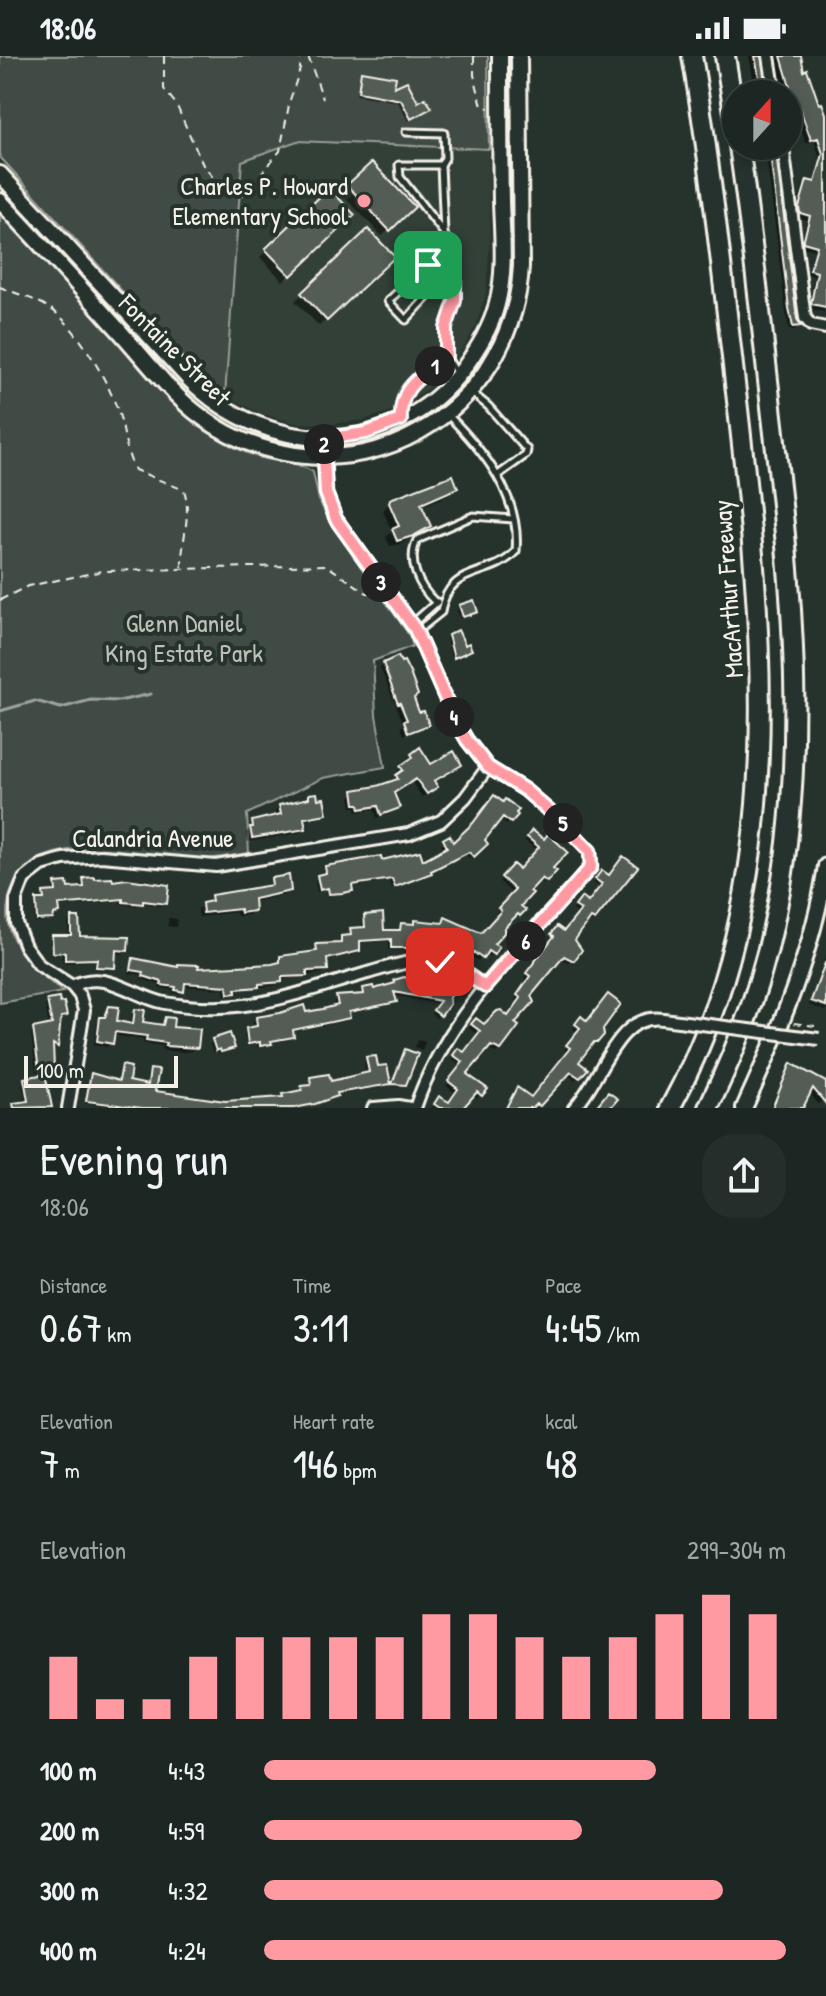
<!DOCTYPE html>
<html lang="en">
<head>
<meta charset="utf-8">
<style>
	body { margin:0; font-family:"Patrick Hand",sans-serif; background:#252e2a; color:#f1f3f6; height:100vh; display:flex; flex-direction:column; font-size:30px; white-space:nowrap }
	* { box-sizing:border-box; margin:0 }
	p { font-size:26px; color:#a0a5a5 }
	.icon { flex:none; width:44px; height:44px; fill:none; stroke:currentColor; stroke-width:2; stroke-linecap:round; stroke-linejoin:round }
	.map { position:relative; height:1052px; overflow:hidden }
	.details { display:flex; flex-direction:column; background:#1c2622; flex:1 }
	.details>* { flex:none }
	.needle { width:52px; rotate:21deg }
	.fabs { position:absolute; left:722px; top:24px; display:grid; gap:16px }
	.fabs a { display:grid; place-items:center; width:80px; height:80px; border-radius:50%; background:#1c2622; box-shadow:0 4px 12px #0003,0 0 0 2px #3a4340; font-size:40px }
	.scale { position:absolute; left:24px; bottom:20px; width:154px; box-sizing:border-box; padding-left:8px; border:4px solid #f4f1e8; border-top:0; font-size:22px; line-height:28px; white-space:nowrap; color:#f4f1e8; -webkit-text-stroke:6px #26332d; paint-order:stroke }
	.pin { position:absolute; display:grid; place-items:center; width:68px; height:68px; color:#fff; margin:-34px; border-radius:16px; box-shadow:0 4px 12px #0006 }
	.km { position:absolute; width:40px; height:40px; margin:-20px; border-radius:50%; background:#222; color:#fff; font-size:22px; line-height:40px; text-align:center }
	.round { display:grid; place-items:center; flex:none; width:84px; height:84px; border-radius:32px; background:#252e2a }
	.head { display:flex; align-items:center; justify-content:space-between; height:136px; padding:0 40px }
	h1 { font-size:44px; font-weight:600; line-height:60px }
	.figures { display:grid; grid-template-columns:repeat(3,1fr); gap:12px; height:136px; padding:8px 40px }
	.figures div { display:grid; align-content:center }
	.figures b { font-size:40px; font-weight:600 }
	.figures small { font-size:22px; font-weight:400 }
	.figures p { font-size:22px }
	.chart { height:224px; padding:16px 40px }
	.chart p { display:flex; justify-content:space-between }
	.chart svg { width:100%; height:144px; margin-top:8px; stroke:#ff9aa2; stroke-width:6 }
	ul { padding:0 40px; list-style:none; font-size:26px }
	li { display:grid; grid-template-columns:128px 96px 1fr; align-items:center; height:60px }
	li i { height:20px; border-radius:10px; background:#ff9aa2 }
	.status { display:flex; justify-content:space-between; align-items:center; height:56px; padding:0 40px; background:#1c2622; direction:ltr }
	.status svg { height:22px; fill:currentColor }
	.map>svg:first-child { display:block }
	.built { fill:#333f39 }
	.green { fill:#414b45; stroke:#9a9e96; stroke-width:2 }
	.shadow { fill:#0007 }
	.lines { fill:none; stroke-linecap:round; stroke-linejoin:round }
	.stream { stroke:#9fa39b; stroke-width:3 }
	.building { fill:#525c55; stroke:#f4f1e8; stroke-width:2 }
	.lane-casing { stroke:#f4f1e8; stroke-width:11 }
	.street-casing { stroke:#f4f1e8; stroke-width:16 }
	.secondary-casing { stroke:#f4f1e8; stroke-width:20 }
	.highway-casing { stroke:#f4f1e8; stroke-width:24 }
	.path { stroke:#f4f1e8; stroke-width:2; stroke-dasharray:8 6; stroke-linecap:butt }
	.lane { stroke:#26332d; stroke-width:5 }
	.street { stroke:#26332d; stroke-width:10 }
	.secondary { stroke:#26332d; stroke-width:14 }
	.highway { stroke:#26332d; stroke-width:18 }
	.street-bridge-casing { stroke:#f4f1e8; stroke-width:16; stroke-linecap:butt }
	.street-bridge { stroke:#26332d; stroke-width:10 }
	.route-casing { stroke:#fff; stroke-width:16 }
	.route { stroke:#ff9aa2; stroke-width:10 }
	.poi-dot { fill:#ff9aa2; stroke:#26332d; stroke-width:3 }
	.labels { text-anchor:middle; stroke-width:8; stroke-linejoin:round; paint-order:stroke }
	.poi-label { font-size:26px; fill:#f4f1e8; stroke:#26332d; text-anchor:end }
	.street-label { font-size:26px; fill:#f4f1e8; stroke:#26332d }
	.park-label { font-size:26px; fill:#bebfb7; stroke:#26332d }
</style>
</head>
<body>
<div class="status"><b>18:06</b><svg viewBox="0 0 49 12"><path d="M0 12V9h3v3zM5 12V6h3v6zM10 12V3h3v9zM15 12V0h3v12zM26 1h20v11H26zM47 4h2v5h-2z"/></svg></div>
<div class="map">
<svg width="826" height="1052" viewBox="0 0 826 1052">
	<rect width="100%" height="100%" fill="#26332d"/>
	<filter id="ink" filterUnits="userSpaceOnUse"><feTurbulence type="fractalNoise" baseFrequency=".0125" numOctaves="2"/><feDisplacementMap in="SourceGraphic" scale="16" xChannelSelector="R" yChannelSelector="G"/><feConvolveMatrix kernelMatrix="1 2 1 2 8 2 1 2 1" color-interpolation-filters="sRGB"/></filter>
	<g filter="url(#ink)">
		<path class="built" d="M298 68 462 92 489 93 490 184 486 238 476 270 457 302 428 333 389 356 364 364 332 368 295 367 262 358 225 340 242 105 297 85Z"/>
		<path class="green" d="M0 0H488L489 93 297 85 242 105 225 340 203 324 0 101Z
			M0 156 170 343C196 368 224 390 258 401 275 406 298 406 313 416L319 444 330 467 409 579 413 590 373 605 376 659 385 711 323 722 247 758 249 797C231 799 213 804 194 803 139 800 21 764 8 848 1 885 36 916 63 936L0 947Z"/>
		<path class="shadow" d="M749 0H759L765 38H756Z
			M776 0H800L802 17 826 69 824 256 808 252 814 220 807 218 814 194 800 190 807 164 796 161 795 157 803 130 807 126 813 128 820 103 814 84 806 87 779 17Z
			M362 17 418 49 426 55 408 65 398 46 356 39 359 20Z
			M765 90H773L795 264 798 270 795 274H789L786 257Z
			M372 109 412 151 382 180 342 138Z
			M329 135 352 159 283 225 260 201Z
			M368 176 392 201 319 270 295 245Z
			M456 432 449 439 420 451 428 470 421 477 400 488 390 490 386 481 392 476 383 455 391 445Z
			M460 551 475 555 460 562 457 554Z
			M449 580 464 591 469 594 452 603 446 583Z
			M384 608 412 642 418 659 427 668 423 672 404 679 401 671 404 668 380 612Z
			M412 699 431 710 460 709 433 726 432 734 422 741 411 725 392 738 398 751 394 755 377 762 374 753 357 756 356 751H352L350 740 354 736 394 726 400 719 397 715 410 705 409 703Z
			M310 740 325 757 320 761 302 765 303 773 299 777 248 786 246 777 253 767 276 761 275 755 280 750 305 745Z
			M517 754 507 769 499 763 482 784 485 787 469 802 465 798 429 816 427 820 392 832 389 825 351 831 348 837 327 840 326 834 317 836 315 824 324 820 323 815 326 812 380 807 422 806 445 794 441 788 449 782 453 789 471 772Z
			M532 776 551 812 545 824 542 828 538 824 518 850 523 855 516 862 513 859 491 888 496 892 489 901 484 897 478 905 470 899 465 903 449 892 444 899 426 891 422 894H388L389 885 358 887V895L355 898 325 904 326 913 322 917 280 924 277 929 235 935 225 940 224 933 183 930 179 938 173 937V934L159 932 160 929 141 923 142 919 129 917 134 904 196 914 278 908 281 902 314 898 317 890 339 889 342 882H348L351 874 363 873 362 864 365 861 382 876H398L401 869 412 870 416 866 441 869 445 864 481 879 500 859 496 856 513 838 499 825 513 811 519 816 538 795 525 785Z
			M599 820 608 821 593 863 590 866 587 864 573 884 572 903 569 907 559 902 529 939 500 993 496 997 486 992 465 1018 485 1033 477 1042 473 1039 464 1052H432L436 1046 449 1048 456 1037 446 1030 461 1010 451 1003 459 995 463 998 478 979 469 972 472 968 485 971 508 962 519 947 515 943 528 925 524 922 552 884 549 882 557 873 564 878 579 858 573 854 579 847 588 848 600 832 594 827Z
			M84 824 165 847 162 850 141 847 138 850 121 848V845L58 851V856L48 865 35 866 34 848 42 845 44 838 53 837V832L56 829 66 834 81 833V827Z
			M272 824 289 835 285 839 252 846 253 855 249 859 237 860 236 856 199 861 198 853 208 848 212 840 268 832Z
			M169 862 177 863 176 871 167 870Z
			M72 863 78 882 126 894 122 898 114 897 113 911 109 914 94 913V905L63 907 62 898 51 899 50 885 53 881H69L68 867Z
			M826 901V948L811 943Z
			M395 925 447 942 448 948 436 962 431 958 439 948 393 939 394 945 391 948 347 958 345 965 292 976V980L289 984 271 986 266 991 258 992 257 988 246 990 244 977 254 973 253 966 256 963 304 958 335 952 334 945 337 942 361 940 364 934 372 935Z
			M48 946 64 960 59 963 56 990 52 993V1011L36 1016 31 977 49 971 45 949Z
			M809 947 826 952V955L809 949Z
			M109 952 114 967 130 969 132 959 136 955 141 968 161 971 165 963 171 972 197 991 192 995 184 996 162 994 163 990 143 987 144 984 112 979 111 987 107 991 94 988 97 967 103 963Z
			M581 963 601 973 597 985 590 988 576 1006 579 1021 575 1024 567 1018 536 1052H507L530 1043 568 997 564 994 578 977 573 973Z
			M418 984 425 986 422 994 415 991Z
			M213 985 233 991 218 998 217 995 213 997 210 988Z
			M406 996 404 1028 401 1031 391 1030Z
			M367 1003 388 1028 386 1030 336 1039 333 1043 298 1052H125L85 1047 92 1020 117 1026 122 1011 126 1027 146 1030 151 1015 153 1037 225 1047 281 1042 309 1031 308 1025 311 1022 330 1027 366 1019 364 1006Z
			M791 1010 826 1028V1048L823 1044 818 1048 809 1036 801 1052H769Z
			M25 1024 50 1050 48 1052H20L19 1046 25 1042 22 1027Z"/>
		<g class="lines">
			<path class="stream" d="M0 655 35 645 61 652 91 644 119 645 151 638"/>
		</g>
		<path class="building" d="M755 0H761L767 38H762Z
			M781 0H801L804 15 807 13 819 48 822 47 826 58V251L811 248 817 216 810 214 817 190 803 186 810 160 800 157 799 151 807 124 815 126 823 98 818 82 811 84 799 50 796 51Z
			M361 15 396 21 394 31 407 25 418 46 425 42 432 52 411 63 401 44 358 36Z
			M769 90H775L797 263 801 270 793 271 789 252Z
			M372 106 415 151 390 175 347 129Z
			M329 132 355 159 291 220 265 193Z
			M368 173 395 201 327 265 301 237Z
			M453 419 458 432 421 448 431 470 413 480 397 485 392 473 399 470 389 447 390 443Z
			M474 544 478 556 463 561 459 549Z
			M458 574 465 589 469 587 472 594 454 602 448 579Z
			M398 600 401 606 404 605 410 617 418 639 414 642 419 656 424 655 429 669 408 677 404 665 407 664 400 647 398 648 383 607Z
			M420 691 431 708 454 695 462 709 434 725 438 731 427 738 416 723 394 737 400 752 381 759 378 750 360 753 359 748H355L353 734 377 730 398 723 396 719 403 714 400 710 413 701 411 698Z
			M317 737 318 743 324 742 327 758 304 762 306 773 252 782 250 771H253L252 765 281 758 279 749 309 742V738Z
			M494 739 503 746 505 743 512 748 519 754 516 757 518 759 511 767 503 761 485 784 488 788 474 801 469 796 431 815 432 817 395 831 392 823 352 829 353 835 343 837 329 838 328 832 320 834 317 819 326 817 325 810 381 800 382 804 420 795 423 804 447 791 443 783 450 779 453 786 473 767Z
			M532 774 544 783 548 778 568 796 553 812 557 815 547 826 542 822 530 835 533 837 521 850 526 854 520 860 518 858 504 872V877L494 888 499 891 494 899 488 895 483 903 473 896 470 901 453 890 449 897 428 887 427 892H391V883L360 885V895L327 903 328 914 307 915V920L282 921V926L259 928V931L236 933V937L228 938 227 930 185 927 184 936 175 934 176 931 161 929 162 926 143 920 144 916 131 914 133 902 178 911V908L199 909 198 912 272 908 280 906V900L317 895 316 888 341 887V880L351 879 350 872 365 871 364 859 383 857 384 874H400L401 867 415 868V864L443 867 445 861 481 877 501 855 498 852 515 834 501 821 513 808 519 813 539 791 527 781Z
			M623 800 638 811 595 864 591 862 575 884 582 894 574 905 564 900 531 940 534 946 515 967 519 970 501 994 491 990 467 1018 488 1033 482 1040 477 1036 463 1052H440L434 1048 439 1040 449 1046 458 1033 448 1025 463 1006 453 999 458 992 464 996 480 975 471 968 476 962 484 968 497 955 501 954 508 960 521 942 517 939 530 920 526 917 554 880 551 878 557 870 564 875 581 854 575 850 582 841 588 846 602 828 595 823 602 814 609 819Z
			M289 819 291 835 254 843 255 855 241 857 240 853 203 857 202 847 212 845 211 839 272 829 271 822Z
			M95 821V823L112 822 113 825 127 823 169 829 167 848 143 845V848L134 847 123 846V843L59 849 60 857 54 858 53 863 37 864 36 843H44L43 836 56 835 55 827 67 826 68 832 84 831 83 822Z
			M71 861H79L80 880 129 881 128 895 116 894 115 912 96 911 97 903 65 904V896L53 897 52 879H71Z
			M825 907H826V950L811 945Z
			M404 921 447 931 454 936 449 942 450 948 441 960 433 954 440 945 394 936 397 946 349 956 350 962 293 974 294 981 271 985 272 988 260 990V986L248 988 246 972 257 970 256 961 280 957 304 949 306 956 323 953 338 949 336 940 364 938 363 932 373 930 374 933 395 927 394 924Z
			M608 938 621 948 603 973 604 979 598 986H594L579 1006 588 1013 580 1022 571 1016 540 1050 536 1048 532 1052H506L517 1031 531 1041 570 992 566 989 580 972 575 968 581 960 587 965Z
			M59 942 60 947 64 946 67 960 61 961 58 991 53 988 54 1012 39 1014 33 972 52 968 47 944Z
			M109 950 119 951 117 965 133 968 135 953 145 954 143 966 163 969 165 961 174 962 173 971 200 973 198 992 165 990 166 987 146 984 147 980 115 976 113 988 97 985 100 961H105Z
			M230 977 235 992 221 996 220 993 216 995 212 983Z
			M405 993 418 998 406 1029 392 1028Z
			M376 1000 378 1010 387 1009 391 1028 337 1037 338 1040 315 1048 294 1052H142L86 1045 91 1017 119 1025 122 1009 131 1011 129 1025 148 1029 150 1013 159 1014 155 1035 225 1045 283 1041 282 1038 302 1034 301 1030 311 1029 310 1021 329 1018 331 1025 369 1016 366 1001Z
			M791 1007 826 1026V1048L813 1032 803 1052H772Z
			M45 1018 52 1051 14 1052 13 1047 28 1045 24 1022Z
			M608 1036 618 1043 610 1052H595Z"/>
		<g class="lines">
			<g class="lane-casing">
				<path id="lane" d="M406 76 444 77 445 102 441 109 444 177 455 213V245L446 272V300L457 318
					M441 109H399L400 121 443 176
					M428 209 430 238 406 264 388 245 448 190
					M472 337 488 350 527 394 526 399 498 419
					M401 363C399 329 423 320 446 300
					M435 546C418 530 407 505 417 484L473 460 513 463
					M412 568 437 546
					M416 576 441 556C449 507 490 524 516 495 521 440 483 394 447 358"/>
			</g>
			<g class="street-casing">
				<path id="street" d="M769 0 775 38
					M783 90 805 262 811 269 826 272
					M323 383 326 437 336 463 415 573 454 662 467 684 488 711 525 734 564 768 590 795 591 811C526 885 447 956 415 1052
					M72 930C106 912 133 941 165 947 183 950 203 952 220 951 269 950 318 931 364 918 390 911 416 900 442 907 459 912 471 921 485 931
					M68 1052 84 954 80 940 72 930 39 909 25 890 16 867V844L24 823 42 809 63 803 101 800 216 810 409 778 441 765 465 742 488 711
					M373 1052 398 1050 410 1052
					M574 1052C602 1024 616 956 663 963"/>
			</g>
			<g class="secondary-casing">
				<path id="secondary" d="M0 118 189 323C268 402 394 405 464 312 478 292 491 272 497 248 506 214 502 180 501 145 500 97 500 48 500 0
					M0 145C39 186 77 228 115 270 141 298 165 331 194 355 263 410 358 417 432 368 486 332 518 273 521 210L519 0
					M744 1052C779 976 814 893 826 810"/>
			</g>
			<g class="highway-casing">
				<path id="highway" d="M725 0 736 69
					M670 1052C791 831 764 576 736 336 723 224 711 111 692 0
					M708 1052C736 994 760 934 773 871 810 702 792 529 772 360 762 270 752 180 739 90"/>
			</g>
			<path class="path" d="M164 0V33L176 48 203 109 220 130 243 139 280 95 290 44 300 13V0
				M308 0 323 43
				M474 0V19L482 50 489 52
				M0 231C17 238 36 243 51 253 78 272 108 325 118 355 125 375 125 396 135 414L184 434C192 458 181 486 182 511
				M0 544 28 530 103 515 326 509 367 537H377
				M794 967 815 970"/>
			<use href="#lane" class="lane"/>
			<use href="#street" class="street"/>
			<use href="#secondary" class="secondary"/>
			<use href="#highway" class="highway"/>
			<g class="street-bridge-casing">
				<path id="street-bridge" d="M663 963 819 983"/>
			</g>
			<use href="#street-bridge" class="street-bridge"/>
		</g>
	</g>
	<g class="lines" filter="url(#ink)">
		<g class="route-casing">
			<path id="route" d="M428 209 448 190 455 213V245L446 272V300C422 321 399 329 401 364L366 377 323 383 326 437 336 463 415 573 454 662 467 684 488 711 525 734 564 768 590 795 591 811 485 931 462 915 440 906"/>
		</g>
		<use href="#route" class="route"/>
	</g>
	<circle class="poi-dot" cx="364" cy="145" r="8"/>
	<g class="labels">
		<g class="poi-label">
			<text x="348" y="139">Charles P. Howard<tspan x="348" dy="30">Elementary School</tspan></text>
		</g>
		<g class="street-label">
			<text transform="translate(175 294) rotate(45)" y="9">Fontaine Street</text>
			<text transform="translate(728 533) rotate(-94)" y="9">MacArthur Freeway</text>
			<text x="153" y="791">Calandria Avenue</text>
		</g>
		<g class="park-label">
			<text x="184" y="576">Glenn Daniel<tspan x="184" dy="30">King Estate Park</tspan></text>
		</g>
	</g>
</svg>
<div class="fabs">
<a><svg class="needle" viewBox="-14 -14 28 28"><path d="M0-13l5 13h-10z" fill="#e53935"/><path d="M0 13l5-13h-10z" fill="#a0a5a5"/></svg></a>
</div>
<div class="scale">100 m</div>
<div class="pin" style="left:428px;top:209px;background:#1e9e55"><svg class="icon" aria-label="arrive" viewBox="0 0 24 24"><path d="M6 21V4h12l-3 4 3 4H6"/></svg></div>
<div class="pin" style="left:440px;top:906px;background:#d93025"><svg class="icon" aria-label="check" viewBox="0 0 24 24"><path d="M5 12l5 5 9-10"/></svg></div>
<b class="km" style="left:435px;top:310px">1</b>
<b class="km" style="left:324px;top:388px">2</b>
<b class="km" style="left:381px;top:526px">3</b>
<b class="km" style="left:454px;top:661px">4</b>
<b class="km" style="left:563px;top:767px">5</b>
<b class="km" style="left:526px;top:885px">6</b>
</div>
<section class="details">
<div class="head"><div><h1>Evening run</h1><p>18:06</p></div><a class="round"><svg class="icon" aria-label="share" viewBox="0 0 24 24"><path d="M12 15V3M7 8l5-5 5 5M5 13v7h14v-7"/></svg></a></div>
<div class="figures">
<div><p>Distance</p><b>0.67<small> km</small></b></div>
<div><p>Time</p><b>3:11</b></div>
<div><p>Pace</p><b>4:45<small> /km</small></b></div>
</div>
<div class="figures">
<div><p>Elevation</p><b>7<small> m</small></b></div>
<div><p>Heart rate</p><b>146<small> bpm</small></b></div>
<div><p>kcal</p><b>48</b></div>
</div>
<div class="chart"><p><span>Elevation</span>299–304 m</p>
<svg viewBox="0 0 160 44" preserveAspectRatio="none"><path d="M5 44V25M15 44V38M25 44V38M35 44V25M45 44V19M55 44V19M65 44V19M75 44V19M85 44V12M95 44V12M105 44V19M115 44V25M125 44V19M135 44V12M145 44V6M155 44V12"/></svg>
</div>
<ul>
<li><b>100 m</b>4:43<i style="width:75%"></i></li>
<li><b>200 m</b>4:59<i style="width:61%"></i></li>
<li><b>300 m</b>4:32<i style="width:88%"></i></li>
<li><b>400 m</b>4:24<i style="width:100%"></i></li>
</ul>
</section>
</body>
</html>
